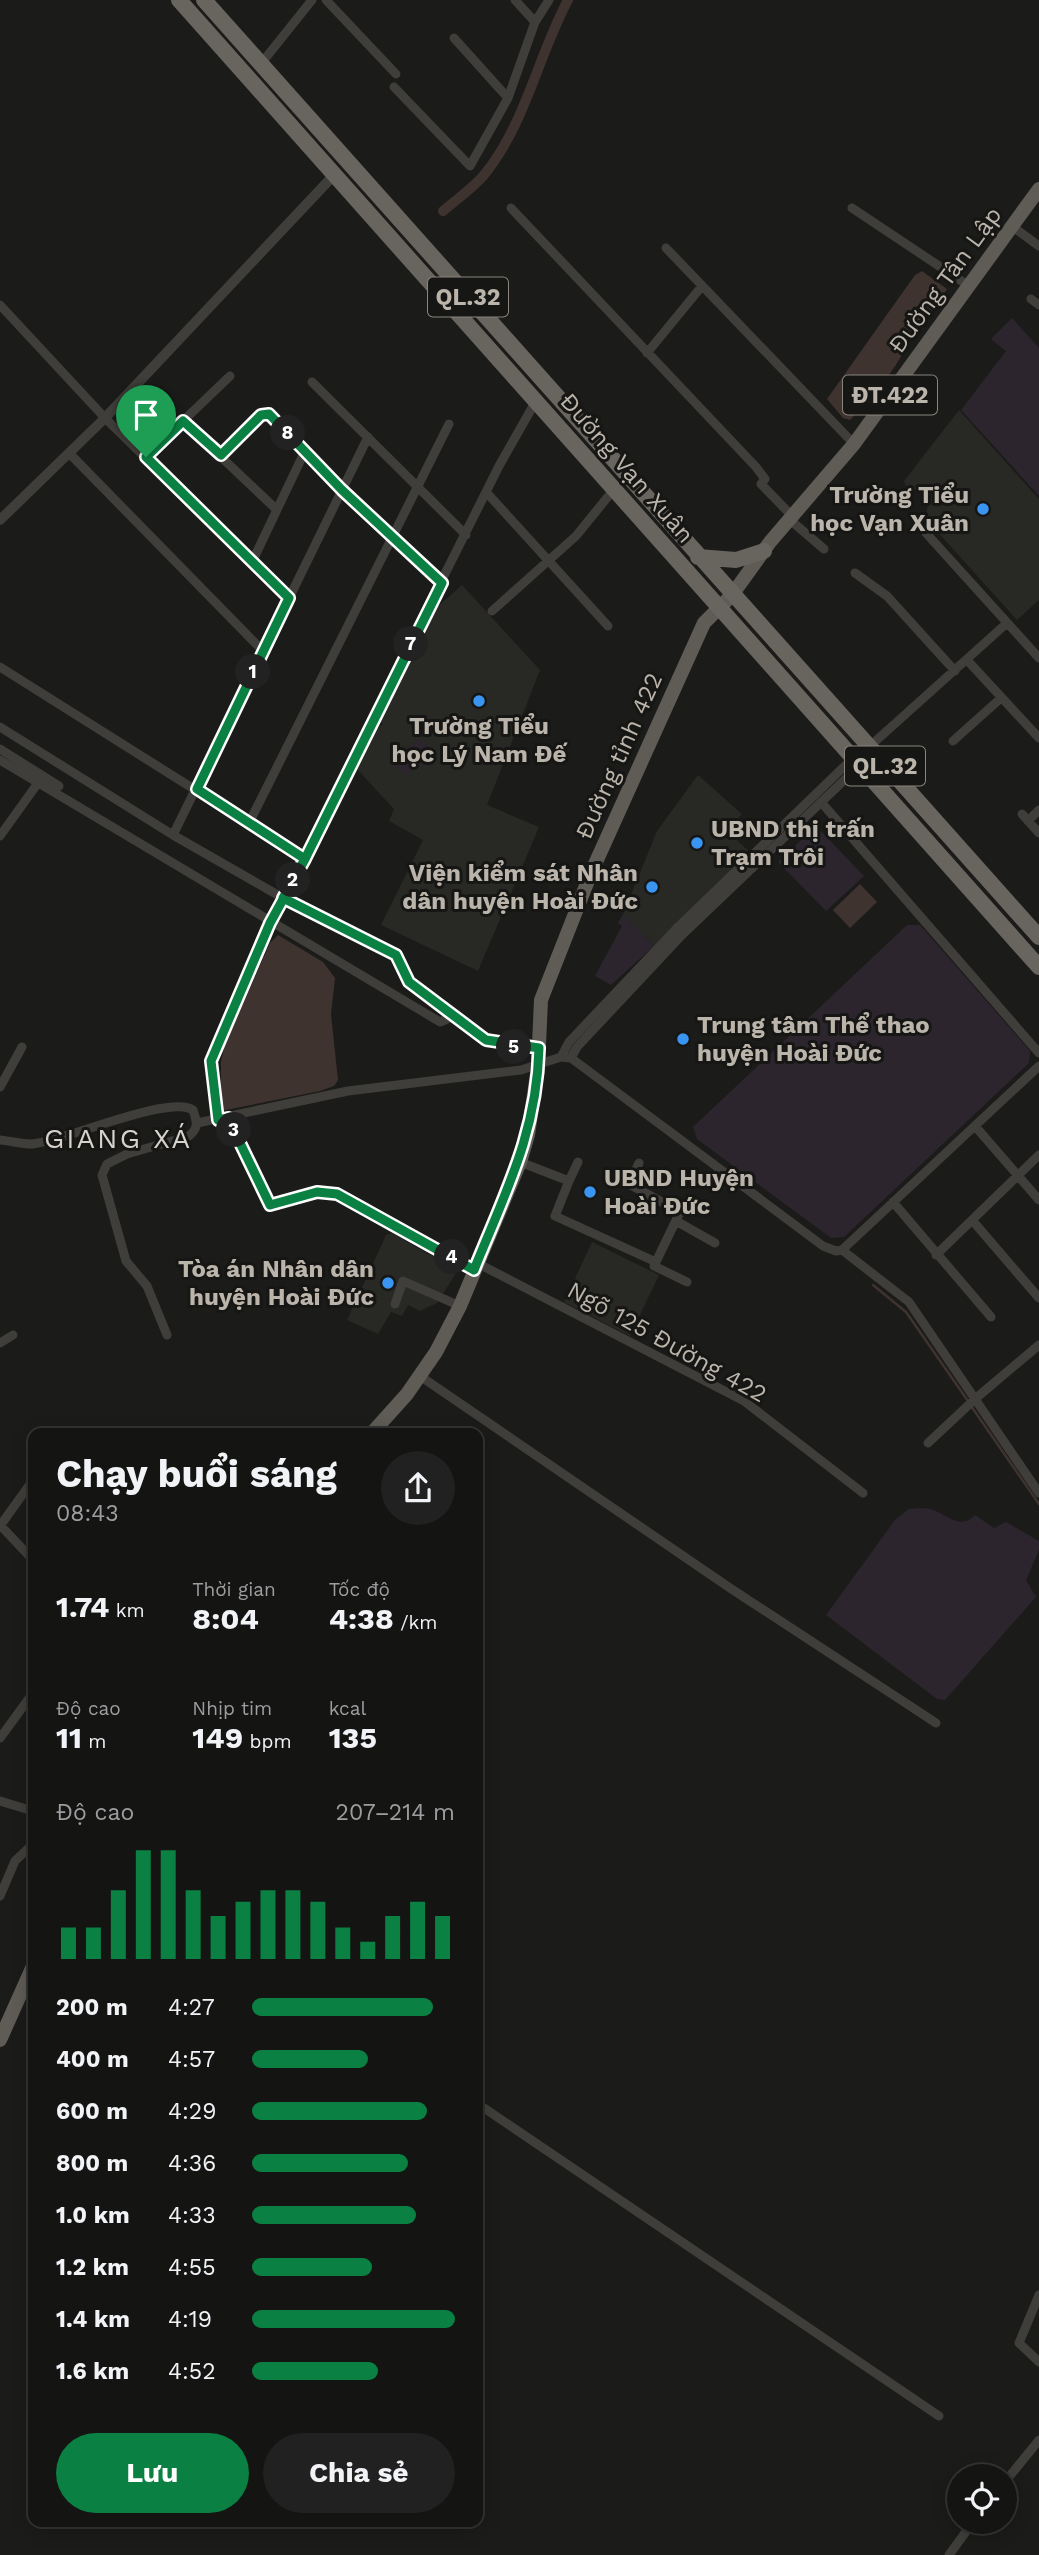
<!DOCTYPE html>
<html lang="vi">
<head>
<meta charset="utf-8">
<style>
	body { margin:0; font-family:"Work Sans",sans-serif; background:#212121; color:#f1f3f6; height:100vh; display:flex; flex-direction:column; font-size:26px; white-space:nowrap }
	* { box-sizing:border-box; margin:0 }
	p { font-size:23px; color:#9d9ea0 }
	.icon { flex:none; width:38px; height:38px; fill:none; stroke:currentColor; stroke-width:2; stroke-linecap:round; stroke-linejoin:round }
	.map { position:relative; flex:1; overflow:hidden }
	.side { position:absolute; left:28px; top:1428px; width:455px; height:1099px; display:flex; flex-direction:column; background:#141413; border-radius:14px; box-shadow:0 4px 18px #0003,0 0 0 2px #333 }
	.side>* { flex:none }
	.buttons { position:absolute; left:947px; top:2464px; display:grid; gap:14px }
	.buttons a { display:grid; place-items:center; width:70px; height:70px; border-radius:50%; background:#141413; box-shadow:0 4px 18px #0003,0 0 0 2px #333; font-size:35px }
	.pin { position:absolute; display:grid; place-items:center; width:60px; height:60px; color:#fff; margin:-72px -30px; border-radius:50% 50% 50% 0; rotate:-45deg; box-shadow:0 0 7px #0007 }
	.pin .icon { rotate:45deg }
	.km { position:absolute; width:35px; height:35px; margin:-18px; border-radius:50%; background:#222; color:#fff; font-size:19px; line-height:35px; text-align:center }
	.round { display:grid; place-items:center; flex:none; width:74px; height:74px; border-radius:37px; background:#212121 }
	.overview { display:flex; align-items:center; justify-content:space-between; height:119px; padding:0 28px }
	h1 { font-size:38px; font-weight:700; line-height:52px }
	.metrics { display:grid; grid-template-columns:repeat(3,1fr); gap:10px; height:119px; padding:7px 28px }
	.metrics div { display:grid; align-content:center }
	.metrics b { font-size:30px; font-weight:700 }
	.metrics small { font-size:19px; font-weight:400 }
	.metrics p { font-size:19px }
	.chart { height:196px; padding:14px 28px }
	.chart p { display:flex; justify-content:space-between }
	.chart svg { width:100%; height:126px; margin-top:7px; stroke:#0b8043; stroke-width:6 }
	.button { display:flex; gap:14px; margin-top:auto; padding:14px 28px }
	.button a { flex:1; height:80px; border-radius:42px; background:#0b8043; color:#fff; font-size:28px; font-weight:700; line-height:80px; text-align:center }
	.button a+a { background:#212121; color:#f1f3f6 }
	ul { padding:0 28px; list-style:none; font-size:23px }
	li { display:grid; grid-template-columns:112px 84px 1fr; align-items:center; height:52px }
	li i { height:18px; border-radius:9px; background:#0b8043 }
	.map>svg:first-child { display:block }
	.built { fill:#282825 }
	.green { fill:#2d252e }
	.water { fill:#3f332f }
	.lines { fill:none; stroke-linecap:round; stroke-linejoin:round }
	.stream { stroke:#3f332f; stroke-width:2.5 }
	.canal { stroke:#3f332f; stroke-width:10 }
	.minor { stroke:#403e3a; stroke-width:9 }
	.tertiary { stroke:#403e3a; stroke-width:10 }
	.primary { stroke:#5f5c56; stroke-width:14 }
	.trunk { stroke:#68645e; stroke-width:16 }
	.route-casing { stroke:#fff; stroke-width:14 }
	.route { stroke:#0b8043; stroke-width:9 }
	.poi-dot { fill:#3a95f2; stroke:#161614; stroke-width:2.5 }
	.labels { text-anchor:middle; stroke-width:6; stroke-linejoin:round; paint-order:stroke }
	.shield { fill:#161614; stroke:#8a857e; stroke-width:2 }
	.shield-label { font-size:23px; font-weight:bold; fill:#bbb4ab }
	.street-label { font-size:24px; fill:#bbb4ab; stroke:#161614 }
	.poi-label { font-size:24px; font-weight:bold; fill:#bbb4ab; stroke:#161614; text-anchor:end }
	.quarter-label { font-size:28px; letter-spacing:2px; fill:#d7d2cc; stroke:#161614 }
</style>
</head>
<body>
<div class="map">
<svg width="1039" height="2555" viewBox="0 0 1039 2555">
	<rect width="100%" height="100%" fill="#1b1b19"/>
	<path class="built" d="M959 410 1039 499V600L1017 620 925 518 930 496 906 486 904 481Z
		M462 585 540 670 487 805 539 827 478 971 381 925 423 840 389 821 394 809 355 767 372 734 383 724 379 719 434 610Z
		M698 775 742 814 726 830 753 855 654 946 623 914 657 831Z
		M392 1233 428 1254 460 1267 437 1303 420 1311 408 1305 402 1316 391 1312 378 1334 347 1320 386 1235Z
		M592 1242 659 1275 630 1336 564 1302Z"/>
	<path class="green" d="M1012 318 1039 348V496L961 410 1006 351 991 339Z
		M419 738 431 751 406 775 393 763Z
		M816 826 864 876 826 911 778 862Z
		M623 914 654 946 611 985 595 976 622 926 618 923Z
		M907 925H920L1030 1051 1029 1063 844 1237 831 1238 697 1139 693 1127Z
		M909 1509C916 1509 926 1507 933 1510 948 1515 960 1531 975 1515L994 1528 1006 1522 1039 1541V1550L1026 1580 1036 1597 945 1700 937 1699 826 1615 895 1520Z"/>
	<path class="water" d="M922 271 947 289 931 313H925C915 324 913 334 907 346 893 373 871 399 850 420L843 418 827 399 915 275Z
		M860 884 877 902 850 928 833 910Z
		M278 935 323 962 335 978 331 1014 338 1080 334 1086 320 1091 221 1111V1062L224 1047 270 943Z"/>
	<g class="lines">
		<path class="stream" d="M873 1285 906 1312 968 1401
			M971 1406 1039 1504"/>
		<path class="canal" d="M443 211C457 199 473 188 484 175 525 125 538 56 568 0"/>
		<path class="minor" d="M326 0 396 74
			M515 0 535 22
			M454 38 508 98
			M260 65 312 0
			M394 87 470 166 508 98 535 22 549 0
			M511 208 756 467 765 479 761 484 792 516
			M852 208 969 286
			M1013 227 1039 246
			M666 248 854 444
			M1031 299 1039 305
			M0 305 105 418 289 598
			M647 353 702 286
			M312 382 466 535
			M183 421 230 376
			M69 453 263 651
			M221 455 261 415 269 414 342 490 442 583
			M146 457 183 421 276 509
			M487 493 608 626
			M789 519 824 549
			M926 533 1039 658
			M253 560 305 451
			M855 573 887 596 955 671
			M492 611 576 536 615 488
			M967 660 1039 738
			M0 667 305 859
			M0 727 173 835 283 898 395 955 409 982 486 1040 539 1048
			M953 741 1001 698
			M869 747 1007 623
			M0 749 59 786
			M0 760 425 1013 440 1022 452 1017
			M821 802 1039 1053
			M1022 814 1039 833
			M1028 821 1039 810
			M249 823 449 424
			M173 835 368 437
			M0 836 38 783
			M561 1057 569 1042 676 929 852 759
			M571 1058 577 1047 682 935 859 766
			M0 1087 22 1047
			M228 1118 270 1205 317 1192 337 1193 474 1270
			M218 1120 211 1061 270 923 499 466 537 399
			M197 1123 348 1091 521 1070 561 1057 571 1058 823 1246 836 1251 842 1250 1039 1066
			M975 1126 1039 1200
			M0 1140C10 1141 22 1144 32 1144 65 1141 170 1094 193 1110 197 1122 199 1128 189 1136L127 1154 107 1164 102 1175 126 1261 147 1286 167 1335
			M520 1162 569 1181 555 1216 656 1262
			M639 1163 629 1184 680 1212 654 1266 687 1282
			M569 1181 578 1162
			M893 1202 991 1317
			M972 1220 1039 1298
			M676 1221 715 1243
			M842 1250 909 1302 975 1399 1039 1345
			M936 1255 1039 1155
			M477 1263 744 1401 863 1493
			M395 1304 403 1281 460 1306
			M0 1343 13 1335
			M420 1376 730 1588 936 1723
			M928 1443 975 1399 1039 1493
			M0 1525 33 1560
			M0 1526 33 1480
			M0 1738 33 1693
			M0 1801 33 1811
			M0 1896 15 1861 33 1844
			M478 2104 939 2416
			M1039 2295 1019 2343 1039 2362
			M1004 2483 1039 2440
			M949 2555 973 2522"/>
		<path class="tertiary" d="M0 520 105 418 334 175"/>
		<path class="primary" d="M372 1433 407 1394 436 1352 460 1306 520 1162 528 1135 538 1067 541 1000 591 873 704 623 732 595 770 542 854 444 1039 189
			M0 2040 33 1966"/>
		<path class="trunk" d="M179 0 1039 967
			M204 0 1039 937
			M698 557 736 560 764 551"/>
	</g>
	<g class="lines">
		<g class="route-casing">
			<path id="route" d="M146 457 289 598 197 789 305 859 270 923 211 1061 218 1120 228 1118 270 1205 317 1192 337 1194 474 1270C505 1193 537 1133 539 1048L486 1040 409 982 396 955 283 898 305 859 442 583 342 490 269 414 261 415 221 455 183 421 146 457"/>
		</g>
		<use href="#route" class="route"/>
	</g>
	<g class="poi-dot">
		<circle cx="983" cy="509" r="7"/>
		<circle cx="479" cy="701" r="7"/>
		<circle cx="697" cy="843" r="7"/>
		<circle cx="652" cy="887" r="7"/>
		<circle cx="683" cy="1039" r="7"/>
		<circle cx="590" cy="1192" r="7"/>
		<circle cx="388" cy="1283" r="7"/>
	</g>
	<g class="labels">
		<g class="shield">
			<rect x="428" y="277.5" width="80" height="39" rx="5"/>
			<rect x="843" y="375.5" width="94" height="39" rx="5"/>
			<rect x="845" y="746.5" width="80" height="39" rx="5"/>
		</g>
		<g class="shield-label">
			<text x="468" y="305">QL.32</text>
			<text x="890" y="403">ĐT.422</text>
			<text x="885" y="774">QL.32</text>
		</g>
		<g class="street-label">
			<text transform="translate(945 280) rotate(-54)" y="8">Đường Tân Lập</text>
			<text transform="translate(627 468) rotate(49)" y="8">Đường Vạn Xuân</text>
			<text transform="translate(619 756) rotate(-66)" y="8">Đường tỉnh 422</text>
			<text transform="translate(667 1342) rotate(29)" y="8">Ngõ 125 Đường 422</text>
		</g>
		<g class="poi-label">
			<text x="969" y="503">Trường Tiểu<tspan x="969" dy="28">học Vạn Xuân</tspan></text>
			<text x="479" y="734" text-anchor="middle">Trường Tiểu<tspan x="479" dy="28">học Lý Nam Đế</tspan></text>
			<text x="711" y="837" text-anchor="start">UBND thị trấn<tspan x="711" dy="28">Trạm Trôi</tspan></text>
			<text x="638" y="881">Viện kiểm sát Nhân<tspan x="638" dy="28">dân huyện Hoài Đức</tspan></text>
			<text x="697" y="1033" text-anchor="start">Trung tâm Thể thao<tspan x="697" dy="28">huyện Hoài Đức</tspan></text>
			<text x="604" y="1186" text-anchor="start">UBND Huyện<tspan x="604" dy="28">Hoài Đức</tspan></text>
			<text x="374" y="1277">Tòa án Nhân dân<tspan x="374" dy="28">huyện Hoài Đức</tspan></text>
		</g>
		<g class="quarter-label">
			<text x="118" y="1148">GIANG XÁ</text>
		</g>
	</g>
</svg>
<div class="buttons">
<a><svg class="icon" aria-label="locate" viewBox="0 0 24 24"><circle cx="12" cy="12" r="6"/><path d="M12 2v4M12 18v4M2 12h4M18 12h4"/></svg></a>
</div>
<div class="pin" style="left:146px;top:457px;background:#1e9e55"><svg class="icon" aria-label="arrive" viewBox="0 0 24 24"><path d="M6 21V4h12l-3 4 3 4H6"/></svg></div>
<b class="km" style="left:253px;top:672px">1</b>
<b class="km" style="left:293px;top:880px">2</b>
<b class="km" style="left:234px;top:1130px">3</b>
<b class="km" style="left:452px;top:1257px">4</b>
<b class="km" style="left:514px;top:1047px">5</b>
<b class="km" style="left:411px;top:644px">7</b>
<b class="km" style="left:288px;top:433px">8</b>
<section class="side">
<div class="overview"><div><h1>Chạy buổi sáng</h1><p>08:43</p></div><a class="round"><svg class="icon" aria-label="share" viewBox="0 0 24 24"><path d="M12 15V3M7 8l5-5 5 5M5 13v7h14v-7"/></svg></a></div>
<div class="metrics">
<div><b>1.74<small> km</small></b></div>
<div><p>Thời gian</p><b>8:04</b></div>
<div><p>Tốc độ</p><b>4:38<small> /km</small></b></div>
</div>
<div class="metrics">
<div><p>Độ cao</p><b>11<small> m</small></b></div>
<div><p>Nhịp tim</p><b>149<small> bpm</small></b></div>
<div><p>kcal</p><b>135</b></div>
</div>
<div class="chart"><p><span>Độ cao</span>207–214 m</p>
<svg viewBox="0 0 160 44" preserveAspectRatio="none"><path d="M5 44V33M15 44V33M25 44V20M35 44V6M45 44V6M55 44V20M65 44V29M75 44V24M85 44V20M95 44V20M105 44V24M115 44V33M125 44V38M135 44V29M145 44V24M155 44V29"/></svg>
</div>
<ul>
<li><b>200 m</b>4:27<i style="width:89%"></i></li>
<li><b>400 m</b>4:57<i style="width:57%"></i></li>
<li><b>600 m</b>4:29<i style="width:86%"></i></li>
<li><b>800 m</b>4:36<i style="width:77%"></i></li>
<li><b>1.0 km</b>4:33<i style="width:81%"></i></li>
<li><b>1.2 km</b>4:55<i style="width:59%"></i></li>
<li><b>1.4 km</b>4:19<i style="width:100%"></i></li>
<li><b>1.6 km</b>4:52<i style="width:62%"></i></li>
</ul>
<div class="button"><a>Lưu</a><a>Chia sẻ</a></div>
</section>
</div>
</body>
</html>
